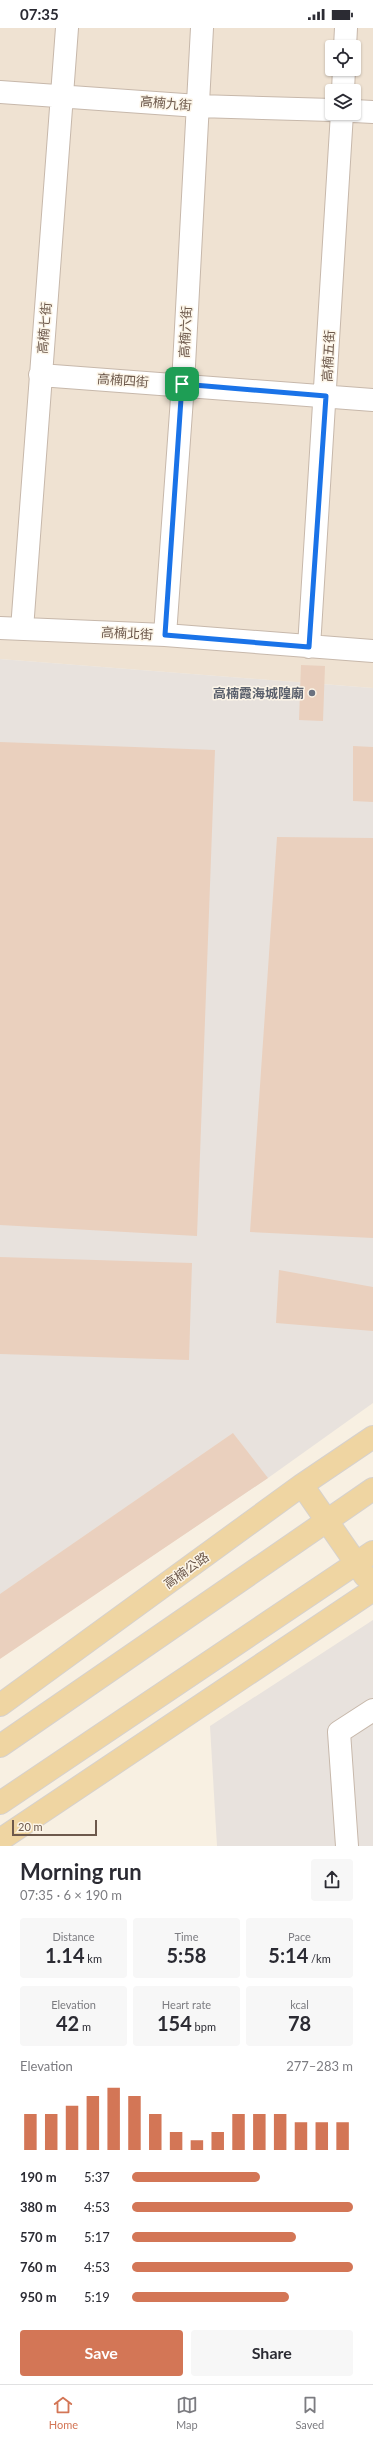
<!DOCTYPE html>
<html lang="en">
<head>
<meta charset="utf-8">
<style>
	body { margin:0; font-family:Lato,"Noto Sans TC",sans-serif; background:#f7f7f7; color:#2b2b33; height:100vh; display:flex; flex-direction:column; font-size:15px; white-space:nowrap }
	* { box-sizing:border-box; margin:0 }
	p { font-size:13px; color:#7c7c81 }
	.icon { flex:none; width:22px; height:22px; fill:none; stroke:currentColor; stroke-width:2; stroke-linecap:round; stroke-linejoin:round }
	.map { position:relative; height:1818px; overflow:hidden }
	.side { display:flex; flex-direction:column; background:#fff; flex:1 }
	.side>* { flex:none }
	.buttons { position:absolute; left:325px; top:12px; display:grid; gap:8px }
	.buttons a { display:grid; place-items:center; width:36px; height:36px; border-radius:4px; background:#fff; box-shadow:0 1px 3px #0004; font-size:20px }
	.scale { position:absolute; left:12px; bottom:10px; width:85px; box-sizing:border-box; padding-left:4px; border:2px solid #6d594c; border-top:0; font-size:11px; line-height:14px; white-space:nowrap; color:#6d594c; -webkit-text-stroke:3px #fcf5e8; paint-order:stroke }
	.pin { position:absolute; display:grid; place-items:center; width:34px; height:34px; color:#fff; margin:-17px; border-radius:8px; box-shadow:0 2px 6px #0006 }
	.round { display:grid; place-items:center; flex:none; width:42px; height:42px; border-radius:4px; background:#f7f7f7 }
	.head { display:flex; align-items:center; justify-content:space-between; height:68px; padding:0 20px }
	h1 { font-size:22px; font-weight:700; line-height:30px }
	.metrics { display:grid; grid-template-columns:repeat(3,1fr); gap:6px; height:68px; padding:4px 20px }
	.metrics div { display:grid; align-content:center; border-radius:4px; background:#f7f7f7; text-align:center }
	.metrics b { font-size:20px; font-weight:700 }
	.metrics small { font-size:11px; font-weight:400 }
	.metrics p { font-size:11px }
	.chart { height:112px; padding:8px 20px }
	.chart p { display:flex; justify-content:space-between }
	.chart svg { width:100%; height:72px; margin-top:4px; stroke:#d37656; stroke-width:6 }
	.primary-button { display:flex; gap:8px; margin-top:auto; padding:8px 20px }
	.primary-button a { flex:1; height:46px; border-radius:4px; background:#d37656; color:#fff; font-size:16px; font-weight:700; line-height:46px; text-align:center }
	.primary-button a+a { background:#f7f7f7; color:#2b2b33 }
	ul { padding:0 20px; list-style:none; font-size:13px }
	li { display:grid; grid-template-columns:64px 48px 1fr; align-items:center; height:30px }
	li i { height:10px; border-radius:5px; background:#d37656 }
	.status { display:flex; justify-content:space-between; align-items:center; height:28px; padding:0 20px; background:#fff; direction:ltr }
	.status svg { height:11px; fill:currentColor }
	.tabs { display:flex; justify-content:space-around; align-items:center; height:56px; border-top:1px solid #e1e1e2; background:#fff; font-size:11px; color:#7c7c81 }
	.tabs a { display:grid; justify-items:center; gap:2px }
	.tabs .selected { color:#d37656 }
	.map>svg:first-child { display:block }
	.residential { fill:#efe2d2; fill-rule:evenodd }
	.industrial { fill:#e8e2dd }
	.building { fill:#ead0be }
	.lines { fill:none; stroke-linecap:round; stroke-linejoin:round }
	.minor-casing { stroke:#c7b8ab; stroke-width:24 }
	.major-casing { stroke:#d6d1cd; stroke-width:24 }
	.minor { stroke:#fff; stroke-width:22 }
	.major { stroke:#efd5a2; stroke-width:22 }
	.route-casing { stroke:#fff; stroke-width:8 }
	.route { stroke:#1a73e8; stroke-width:5 }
	.worship-dot { fill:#6b7280; stroke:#fcf5e8; stroke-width:1.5 }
	.labels { text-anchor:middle; stroke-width:3; stroke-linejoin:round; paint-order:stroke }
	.street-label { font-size:13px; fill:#6d594c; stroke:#fcf5e8 }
	.worship-label { font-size:13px; font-weight:bold; fill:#5b616d; stroke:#fcf5e8; text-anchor:end }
</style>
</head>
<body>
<div class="status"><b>07:35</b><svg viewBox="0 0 49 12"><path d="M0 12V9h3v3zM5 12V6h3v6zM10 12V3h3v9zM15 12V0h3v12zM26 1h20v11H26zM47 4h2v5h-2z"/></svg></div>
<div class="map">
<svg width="373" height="1818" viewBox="0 0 373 1818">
	<rect width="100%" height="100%" fill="#f8f0e2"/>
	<path class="residential" d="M0 0H373V660L0 631ZM332 19H354V41H332ZM332 63H354V85H332Z"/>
	<path class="industrial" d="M0 631 373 660V1375L268 1450 0 1630Z
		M373 1592V1818H217L210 1698Z"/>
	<path class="building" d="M301 637 325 638 323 693 299 692Z
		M0 714 215 722 197 1208 0 1197Z
		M353 718 373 719V774L353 773Z
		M277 809 373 810V1210L250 1204Z
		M0 1229 192 1235 189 1332 0 1326Z
		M279 1242 373 1259V1303L276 1295Z
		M233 1405 268 1450 0 1631V1566Z"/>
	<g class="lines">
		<g class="minor-casing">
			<path id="minor" d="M345 19 346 0
				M343 63 344 41
				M0 64 198 78 332 82
				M354 83 373 84
				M40 347 373 372
				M0 600 165 607 373 623
				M22 601 67 0
				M165 607 183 356 202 0
				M309 619 342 85
				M347 1818 339 1704 373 1682"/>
		</g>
		<g class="major-casing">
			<path id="major" d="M302 1457 365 1548
				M0 1677 302 1457 373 1409
				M0 1718 373 1461
				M0 1775 373 1524
				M0 1812 373 1562"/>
		</g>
		<use href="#minor" class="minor"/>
		<use href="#major" class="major"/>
	</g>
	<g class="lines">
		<g class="route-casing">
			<path id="route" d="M182 356 326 368 309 619 165 607Z"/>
		</g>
		<use href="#route" class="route"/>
	</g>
	<circle class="worship-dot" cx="312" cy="665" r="4"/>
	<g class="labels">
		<g class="street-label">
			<text transform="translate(166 75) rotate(5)" y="5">高楠九街</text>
			<text transform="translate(44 300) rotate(-85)" y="5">高楠七街</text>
			<text transform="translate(185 304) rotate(-87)" y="5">高楠六街</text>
			<text transform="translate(328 328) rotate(-87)" y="5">高楠五街</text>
			<text transform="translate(123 352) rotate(4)" y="5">高楠四街</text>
			<text transform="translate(127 605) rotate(3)" y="5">高楠北街</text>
			<text transform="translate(186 1542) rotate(-36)" y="5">高楠公路</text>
		</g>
		<g class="worship-label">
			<text x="304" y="670">高楠霞海城隍廟</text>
		</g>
	</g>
</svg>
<div class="buttons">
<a><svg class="icon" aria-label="locate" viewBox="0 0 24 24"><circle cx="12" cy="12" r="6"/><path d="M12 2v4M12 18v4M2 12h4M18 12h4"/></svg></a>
<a><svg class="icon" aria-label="layers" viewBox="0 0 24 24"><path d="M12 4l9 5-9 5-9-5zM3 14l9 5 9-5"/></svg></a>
</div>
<div class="scale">20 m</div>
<div class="pin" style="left:182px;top:356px;background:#1e9e55"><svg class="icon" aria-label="arrive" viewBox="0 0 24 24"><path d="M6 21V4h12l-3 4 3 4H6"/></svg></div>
</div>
<section class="side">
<div class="head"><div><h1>Morning run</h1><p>07:35 · 6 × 190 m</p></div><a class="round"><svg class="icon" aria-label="share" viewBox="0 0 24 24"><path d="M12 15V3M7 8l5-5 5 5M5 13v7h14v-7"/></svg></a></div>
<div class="metrics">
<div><p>Distance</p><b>1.14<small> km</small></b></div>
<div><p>Time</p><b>5:58</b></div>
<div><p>Pace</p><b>5:14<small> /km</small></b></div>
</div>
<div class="metrics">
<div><p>Elevation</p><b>42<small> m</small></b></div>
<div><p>Heart rate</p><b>154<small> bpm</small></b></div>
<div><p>kcal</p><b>78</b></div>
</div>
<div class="chart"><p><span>Elevation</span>277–283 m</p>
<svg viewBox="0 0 160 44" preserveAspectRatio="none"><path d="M5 44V22M15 44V22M25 44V17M35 44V11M45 44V6M55 44V11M65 44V22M75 44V33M85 44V38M95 44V33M105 44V22M115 44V22M125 44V22M135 44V27M145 44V27M155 44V27"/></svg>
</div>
<ul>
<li><b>190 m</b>5:37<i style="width:58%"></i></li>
<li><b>380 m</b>4:53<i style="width:100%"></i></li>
<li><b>570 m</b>5:17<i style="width:74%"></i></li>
<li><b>760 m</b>4:53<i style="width:100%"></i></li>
<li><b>950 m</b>5:19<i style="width:71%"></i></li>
</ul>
<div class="primary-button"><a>Save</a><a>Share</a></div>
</section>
<nav class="tabs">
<a class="selected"><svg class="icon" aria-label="home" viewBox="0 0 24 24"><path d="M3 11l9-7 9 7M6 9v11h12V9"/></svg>Home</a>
<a><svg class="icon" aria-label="map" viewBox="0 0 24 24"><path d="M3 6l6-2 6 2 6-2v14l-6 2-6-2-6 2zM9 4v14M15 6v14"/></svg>Map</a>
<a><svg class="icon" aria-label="saved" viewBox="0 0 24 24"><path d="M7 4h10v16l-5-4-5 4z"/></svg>Saved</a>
</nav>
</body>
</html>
